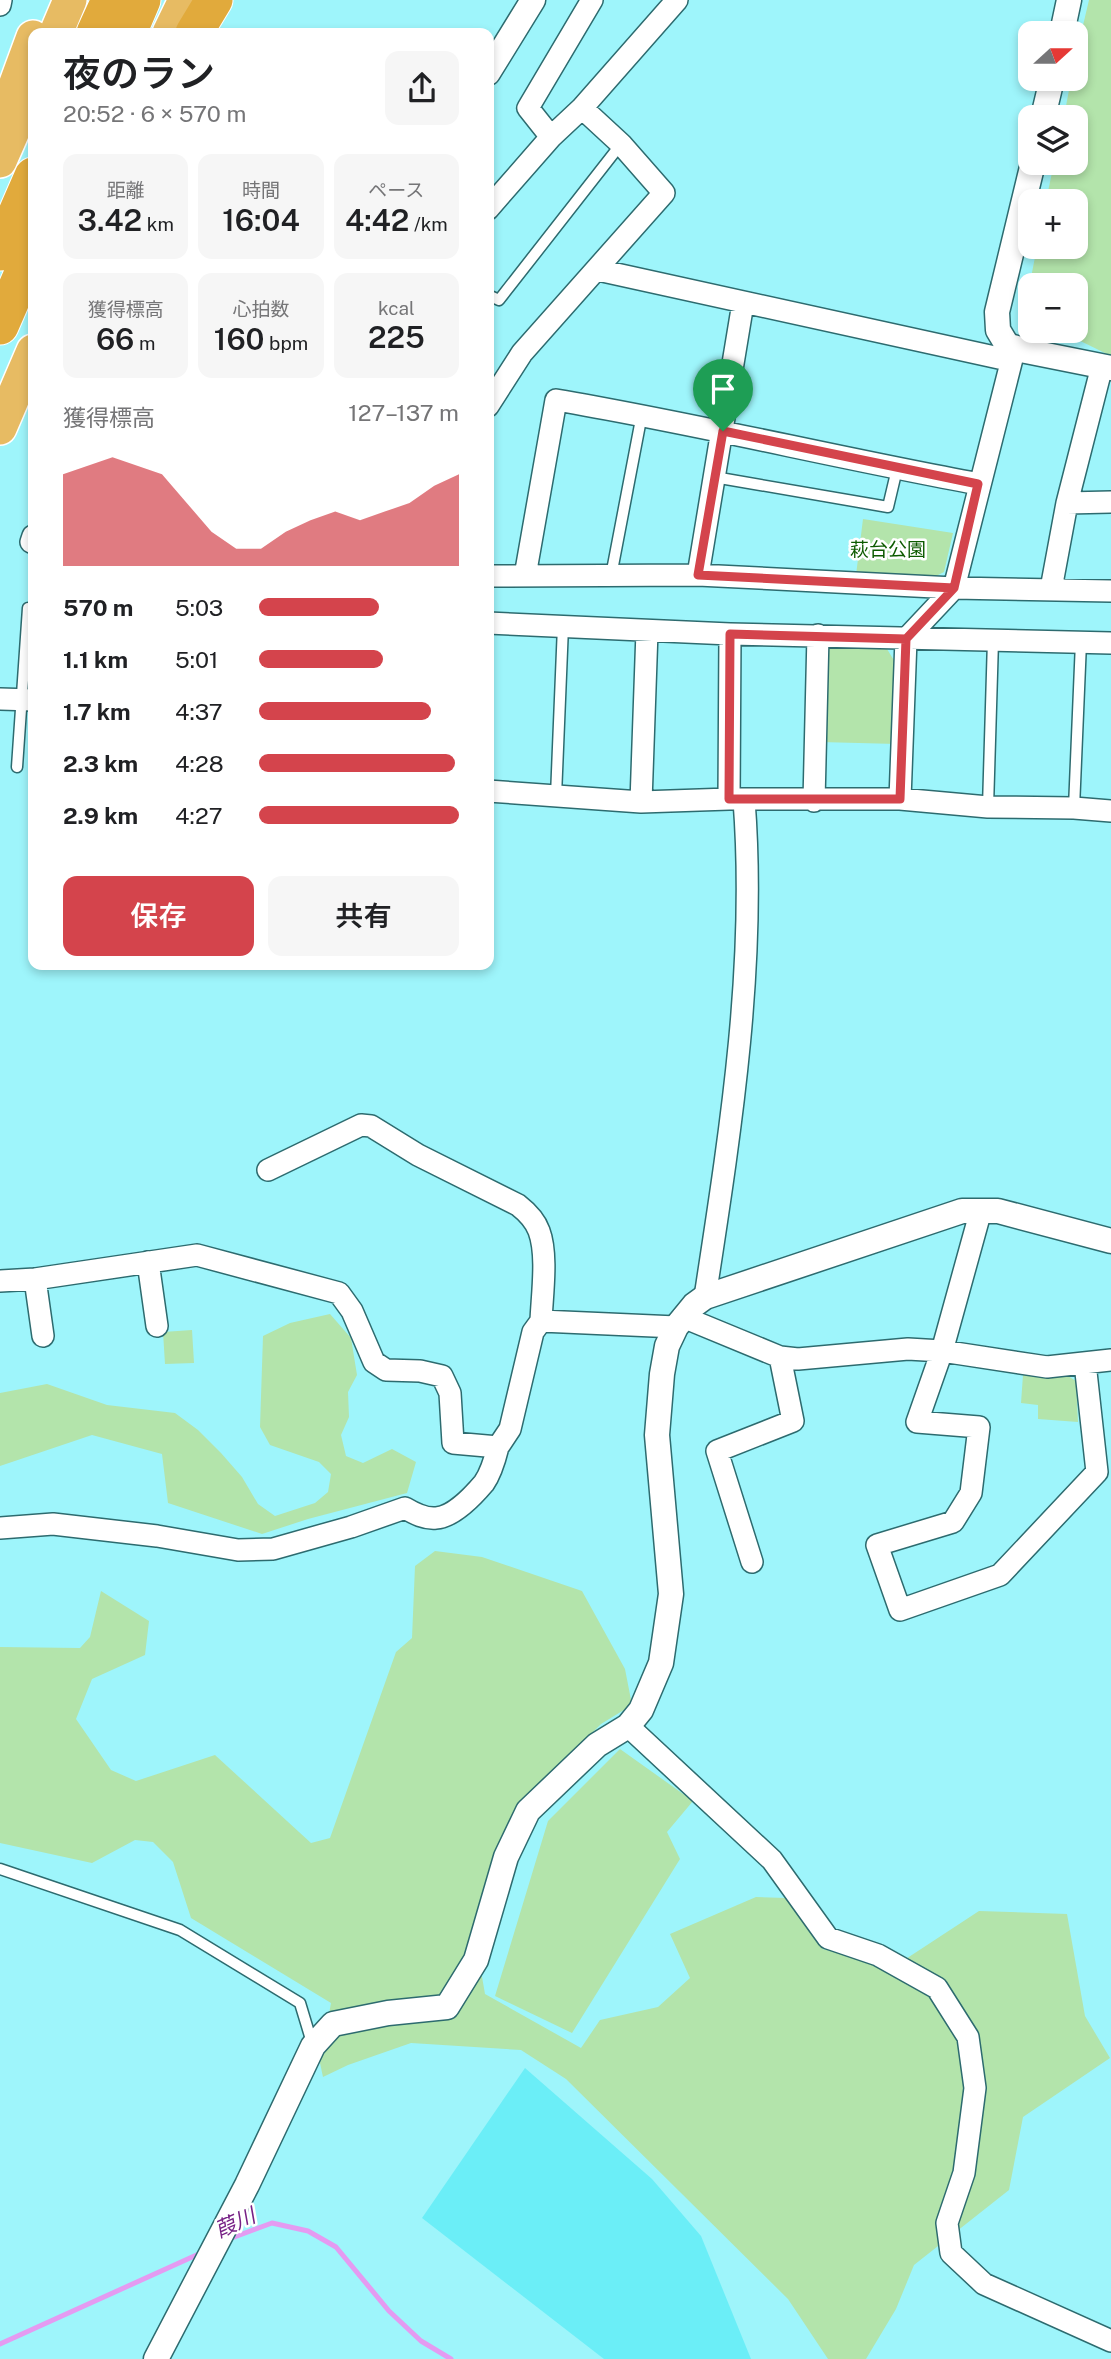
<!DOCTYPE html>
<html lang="ja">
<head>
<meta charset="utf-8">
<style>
	body { margin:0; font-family:"Public Sans","Noto Sans JP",sans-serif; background:#f6f6f6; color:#202124; height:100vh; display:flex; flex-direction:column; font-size:26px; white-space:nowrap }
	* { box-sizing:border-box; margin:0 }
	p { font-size:23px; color:#757577 }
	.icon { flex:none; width:38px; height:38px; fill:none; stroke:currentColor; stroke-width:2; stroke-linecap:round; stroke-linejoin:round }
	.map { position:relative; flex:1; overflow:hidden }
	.panel { position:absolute; left:28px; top:28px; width:466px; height:942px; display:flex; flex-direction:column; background:#fff; border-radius:14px; box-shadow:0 4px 10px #0003 }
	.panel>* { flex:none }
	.needle { width:46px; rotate:69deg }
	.controls { position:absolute; left:1018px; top:21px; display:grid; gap:14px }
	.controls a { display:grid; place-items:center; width:70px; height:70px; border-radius:14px; background:#fff; box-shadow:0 4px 10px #0003; font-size:35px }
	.pin { position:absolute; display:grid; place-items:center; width:60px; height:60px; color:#fff; margin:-72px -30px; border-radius:50% 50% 50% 0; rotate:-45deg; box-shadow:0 0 7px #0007 }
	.pin .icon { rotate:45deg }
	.round { display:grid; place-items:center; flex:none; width:74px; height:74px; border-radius:14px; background:#f6f6f6 }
	.head { display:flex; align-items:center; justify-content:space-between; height:119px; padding:0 35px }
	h1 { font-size:38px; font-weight:600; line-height:52px }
	.figures { display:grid; grid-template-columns:repeat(3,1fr); gap:10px; height:119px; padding:7px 35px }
	.figures div { display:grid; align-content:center; border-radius:14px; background:#f6f6f6; text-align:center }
	.figures b { font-size:30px; font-weight:600 }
	.figures small { font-size:19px; font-weight:400 }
	.figures p { font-size:19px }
	.chart { height:196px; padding:14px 35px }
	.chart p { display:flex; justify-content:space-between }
	.chart svg { width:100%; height:126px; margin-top:7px; fill:#d4444c; opacity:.7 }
	.action { display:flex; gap:14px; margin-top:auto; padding:14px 35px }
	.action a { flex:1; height:80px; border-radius:14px; background:#d4444c; color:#fff; font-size:28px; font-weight:600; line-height:80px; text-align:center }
	.action a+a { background:#f6f6f6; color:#202124 }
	ul { padding:0 35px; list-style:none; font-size:23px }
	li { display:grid; grid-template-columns:112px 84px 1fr; align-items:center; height:52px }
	li i { height:18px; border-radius:9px; background:#d4444c }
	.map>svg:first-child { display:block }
	.built { fill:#6beef7 }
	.green { fill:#b3e4ab }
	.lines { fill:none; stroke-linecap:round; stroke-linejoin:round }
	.stream { stroke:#e49bf1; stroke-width:5 }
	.service-casing { stroke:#2d6b6f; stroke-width:13 }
	.minor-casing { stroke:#2d6b6f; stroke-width:24 }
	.tertiary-casing { stroke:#2d6b6f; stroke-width:27 }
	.trunk-casing { stroke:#fff; stroke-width:36 }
	.motorway-casing { stroke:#fff; stroke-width:39 }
	.service { stroke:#fff; stroke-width:10 }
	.minor { stroke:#fff; stroke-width:21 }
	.tertiary { stroke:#fff; stroke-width:24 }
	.trunk { stroke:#e7bb63; stroke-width:33 }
	.motorway { stroke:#e1aa3c; stroke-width:37 }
	.route-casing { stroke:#fff; stroke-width:14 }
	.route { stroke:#d4444c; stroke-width:9 }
	.labels { text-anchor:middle; stroke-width:5; stroke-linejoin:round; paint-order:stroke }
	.park-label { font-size:19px; fill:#0d5a00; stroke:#fff }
	.water-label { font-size:21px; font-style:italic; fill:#772186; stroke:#fff }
</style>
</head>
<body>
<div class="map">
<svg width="1111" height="2359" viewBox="0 0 1111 2359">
	<rect width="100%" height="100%" fill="#9ef5fb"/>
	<path class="built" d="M525 2068 652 2179 701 2236 751 2359H604L422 2218Z"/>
	<path class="green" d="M1089 0H1111V356L1060 331H1076V285H1031V316L1024 313 1037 247H1076V201H1046L1054 163H1076V117H1064L1071 79H1076V55Z
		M863 519 953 533 944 572 934 577 856 575Z
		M822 647 887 649 895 662 897 744 820 742Z
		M330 1314 351 1338 357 1375 348 1392 349 1417 341 1435 346 1456 363 1463 392 1449 416 1462 407 1493 308 1519 262 1534 168 1503 162 1454 92 1435 0 1466V1393L47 1384 107 1405 175 1413 198 1430 221 1453 242 1477 258 1504 275 1516 315 1503 328 1492 331 1474 319 1462 270 1445 260 1427 263 1336 290 1323Z
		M192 1330 194 1363 165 1364 163 1332Z
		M1023 1375 1068 1376 1076 1381 1078 1422 1038 1419V1405L1021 1403Z
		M435 1551 482 1557 582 1591 625 1669 632 1705 601 1724 541 1784 473 1925 485 1994 581 2048 600 2020 658 2007 690 1978 670 1934 756 1897 786 1898 823 1949 892 1968 979 1911 1067 1914 1085 2016 1110 2058 1023 2117 1009 2190 914 2265 896 2309 866 2359H828L788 2299 566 2079 521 2050 411 2043 348 2065 323 2077 320 2063 331 2003 191 1918 173 1862 153 1842 135 1840 92 1863 0 1843V1647L80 1648 90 1637 101 1591 149 1621 145 1655 92 1679 76 1719 111 1770 136 1781 215 1755 311 1843 330 1838 396 1652 412 1638 415 1566Z
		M620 1749 693 1801 667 1832 680 1859 572 2033 495 1996 548 1821Z"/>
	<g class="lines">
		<path class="stream" d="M229 2239 272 2223 308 2231 336 2247 389 2311 421 2341 451 2359
			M0 2344 201 2253"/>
		<g class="service-casing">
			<path id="service" d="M488 295 499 300 621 144
				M714 477 888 507 897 469
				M611 576 642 414
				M17 767 28 608
				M556 796 563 626
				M988 807 993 640
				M1074 808 1081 642
				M0 1869 180 1930 300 2003 313 2046"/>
		</g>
		<g class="minor-casing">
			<path id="minor" d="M0 5 1 0
				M551 137 528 108 592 0
				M488 209 551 137 582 108 677 0
				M598 270 999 358 1015 347 954 588 906 639 900 799
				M488 406 522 353 664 193 621 144 582 108
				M1067 503 1111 502
				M31 542 33 536
				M698 575 743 303
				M488 576 698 575 954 588 1111 591
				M525 576 556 400C698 424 837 458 979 484
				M1051 589 1067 503 1102 366
				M488 623 730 634 1111 643
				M0 699 33 700
				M488 791 641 802 729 799H900L988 807 1074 808 1111 811
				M729 799 730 634
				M814 801 818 635
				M641 802 647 631
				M268 1170 361 1125 371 1126 418 1155 518 1205C527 1212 535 1220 539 1231 548 1255 542 1295 541 1321
				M981 1210 942 1351 917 1422 979 1427 971 1493 953 1522 877 1545 900 1610 1000 1575 1097 1472 1085 1363
				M148 1262 157 1326
				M35 1279 43 1336
				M0 1281 35 1279 197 1255 339 1293 352 1311 374 1362 386 1370 420 1371 442 1376 450 1393 453 1443 498 1447 510 1429 533 1332 541 1321 676 1327
				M705 1297C730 1134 757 966 744 800
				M683 1317 780 1357 798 1359 908 1349 942 1351 1047 1367 1111 1360
				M0 1528 53 1524 157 1536 238 1550 273 1549 351 1527 405 1508C415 1514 425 1519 436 1518 453 1517 473 1496 484 1483 491 1473 495 1459 498 1447
				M752 1562 717 1451 793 1421 780 1357
				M628 1726 772 1860 828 1938 878 1955 937 1988 968 2037 975 2088 964 2173 947 2223 951 2253 984 2284 1111 2341"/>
		</g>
		<g class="tertiary-casing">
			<path id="tertiary" d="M1062 33 1069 0
				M488 73 533 0
				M1043 117 1052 79
				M1033 163 997 312 998 330 1007 345 1026 351 1111 368
				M156 2359 247 2185 313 2046 333 2024 388 2013 447 2007 476 1960 506 1857 528 1811 597 1745 628 1726 641 1710 661 1663 671 1594 657 1435 662 1374 667 1346 676 1327 694 1305 705 1297 962 1211H998L1111 1241"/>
		</g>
		<g class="trunk-casing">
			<path id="trunk" d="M56 33 70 0
				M169 33 185 0
				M16 126 12 94 33 37
				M0 161 24 106
				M0 428 33 351"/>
		</g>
		<g class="motorway-casing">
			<path id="motorway" d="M95 33 110 0
				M128 33 142 0
				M194 33 214 0
				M0 252 33 176
				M0 326 33 250"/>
		</g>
		<use href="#service" class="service"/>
		<use href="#minor" class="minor"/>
		<use href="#tertiary" class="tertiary"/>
		<use href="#trunk" class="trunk"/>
		<use href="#motorway" class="motorway"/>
	</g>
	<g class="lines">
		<g class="route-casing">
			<path id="route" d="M723 431 978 484 954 588 906 639 900 799H729L730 634 906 639 954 588 698 575 723 431"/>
		</g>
		<use href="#route" class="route"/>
	</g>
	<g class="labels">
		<g class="park-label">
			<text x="888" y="556">萩台公園</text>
		</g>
		<g class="water-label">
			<text transform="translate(235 2223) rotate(-24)" y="7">葭川</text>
		</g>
	</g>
</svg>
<div class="controls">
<a><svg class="needle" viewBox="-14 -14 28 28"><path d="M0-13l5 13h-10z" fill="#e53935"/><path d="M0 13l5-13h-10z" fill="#757577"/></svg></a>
<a><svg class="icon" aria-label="layers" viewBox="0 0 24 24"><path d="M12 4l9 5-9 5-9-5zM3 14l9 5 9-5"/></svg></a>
<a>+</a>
<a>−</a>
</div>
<div class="pin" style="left:723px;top:431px;background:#1e9e55"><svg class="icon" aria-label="arrive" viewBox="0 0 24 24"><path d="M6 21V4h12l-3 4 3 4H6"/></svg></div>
<section class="panel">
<div class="head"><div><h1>夜のラン</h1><p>20:52 · 6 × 570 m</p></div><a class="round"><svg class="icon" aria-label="share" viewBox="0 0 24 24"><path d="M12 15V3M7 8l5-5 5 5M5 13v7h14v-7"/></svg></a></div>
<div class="figures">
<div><p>距離</p><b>3.42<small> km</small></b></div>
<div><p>時間</p><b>16:04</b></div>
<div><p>ペース</p><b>4:42<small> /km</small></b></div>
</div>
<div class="figures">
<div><p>獲得標高</p><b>66<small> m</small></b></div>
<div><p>心拍数</p><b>160<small> bpm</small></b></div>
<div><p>kcal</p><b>225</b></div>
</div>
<div class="chart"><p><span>獲得標高</span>127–137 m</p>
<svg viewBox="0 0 160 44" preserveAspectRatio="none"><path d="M0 44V12L10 9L20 6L30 9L40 12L50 22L60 32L70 38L80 38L90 32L100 28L110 25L120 28L130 25L140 22L150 16L160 12V44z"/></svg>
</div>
<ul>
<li><b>570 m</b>5:03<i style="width:60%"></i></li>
<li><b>1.1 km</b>5:01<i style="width:62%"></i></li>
<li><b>1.7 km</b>4:37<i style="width:86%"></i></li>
<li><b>2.3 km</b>4:28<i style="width:98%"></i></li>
<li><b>2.9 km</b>4:27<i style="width:100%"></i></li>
</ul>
<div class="action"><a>保存</a><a>共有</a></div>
</section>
</div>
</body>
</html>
